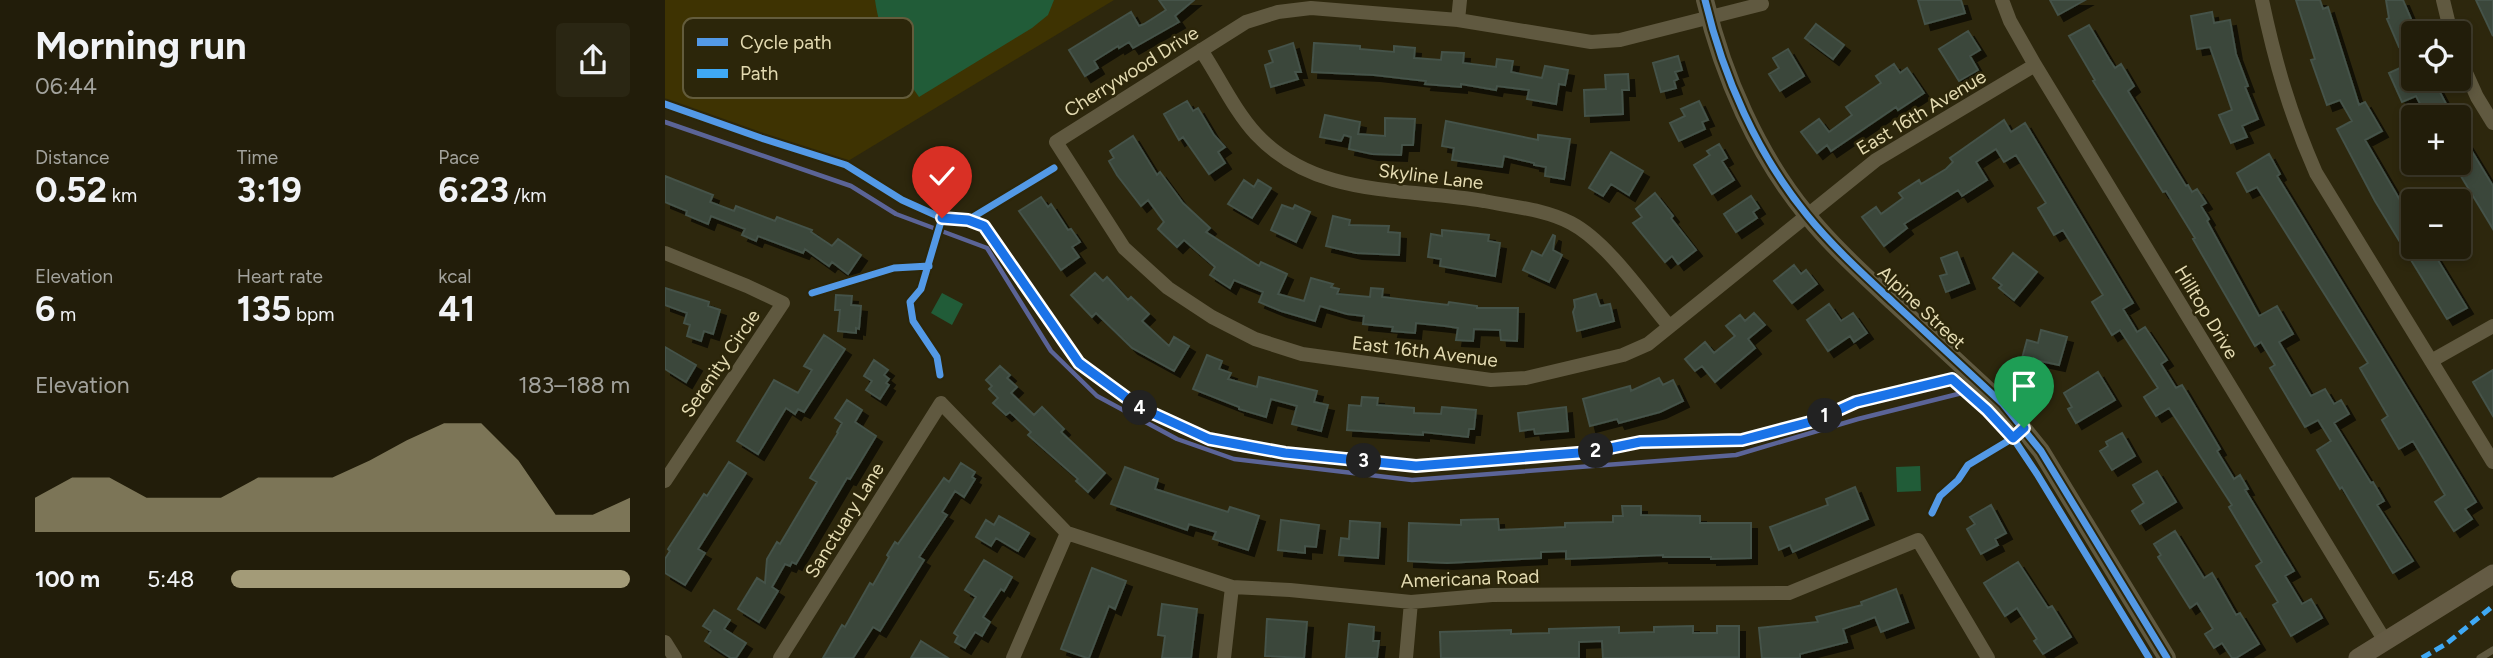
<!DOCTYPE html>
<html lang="en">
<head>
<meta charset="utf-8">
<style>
	body { margin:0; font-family:Figtree,sans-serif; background:#2a2613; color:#f1f3f6; height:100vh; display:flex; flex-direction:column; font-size:26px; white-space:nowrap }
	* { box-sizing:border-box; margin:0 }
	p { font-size:23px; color:#a2a29c }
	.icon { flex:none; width:38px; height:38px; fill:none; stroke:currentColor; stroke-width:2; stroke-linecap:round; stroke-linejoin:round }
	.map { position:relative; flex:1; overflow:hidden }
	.sheet { display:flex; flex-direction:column; background:#221d0a; width:665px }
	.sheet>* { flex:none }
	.fabs { position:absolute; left:1736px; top:21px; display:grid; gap:14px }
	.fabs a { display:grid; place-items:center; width:70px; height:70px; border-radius:7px; background:#221d0a; box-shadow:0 4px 10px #0003,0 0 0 2px #3f3b2b; font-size:35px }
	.pin { position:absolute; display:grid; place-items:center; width:60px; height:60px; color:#fff; margin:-72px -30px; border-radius:50% 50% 50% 0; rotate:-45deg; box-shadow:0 0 7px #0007 }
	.pin .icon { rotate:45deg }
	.km { position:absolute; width:35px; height:35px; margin:-18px; border-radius:50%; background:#222; color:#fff; font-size:19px; line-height:35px; text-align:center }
	.round { display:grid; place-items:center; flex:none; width:74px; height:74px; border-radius:7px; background:#2a2613 }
	.headline { display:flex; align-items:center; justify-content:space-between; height:119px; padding:0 35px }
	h1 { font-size:38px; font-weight:700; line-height:52px }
	.metrics { display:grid; grid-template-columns:repeat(3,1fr); gap:10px; height:119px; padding:7px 35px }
	.metrics div { display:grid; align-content:center }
	.metrics b { font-size:35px; font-weight:700 }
	.metrics small { font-size:19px; font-weight:400 }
	.metrics p { font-size:19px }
	.chart { height:196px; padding:14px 35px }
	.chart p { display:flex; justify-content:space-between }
	.chart svg { width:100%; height:126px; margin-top:7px; fill:#a39b78; opacity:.7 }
	ul { padding:0 35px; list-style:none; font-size:23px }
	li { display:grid; grid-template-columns:112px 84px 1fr; align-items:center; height:52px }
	li i { height:18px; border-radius:9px; background:#a39b78 }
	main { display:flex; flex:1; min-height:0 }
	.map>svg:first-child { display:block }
	.built { fill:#3e3302 }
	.green { fill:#215c38 }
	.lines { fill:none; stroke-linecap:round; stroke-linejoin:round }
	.stream { stroke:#5b6497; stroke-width:4.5 }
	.building { fill:#3b463a; stroke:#445248; stroke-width:2; filter:url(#shadow) }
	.service { stroke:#605940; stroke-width:7 }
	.minor { stroke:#605940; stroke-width:14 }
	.tertiary { stroke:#605940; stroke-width:18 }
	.secondary { stroke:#645b44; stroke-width:19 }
	.quiet { stroke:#3fa9f5; stroke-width:5; stroke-dasharray:10 5; stroke-linecap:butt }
	.cycleway-casing { stroke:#2c260a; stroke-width:11 }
	.cycleway { stroke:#5399e6; stroke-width:7 }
	.route-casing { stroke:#fff; stroke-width:14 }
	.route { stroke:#1a73e8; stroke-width:9 }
	.labels { text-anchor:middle; stroke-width:5; stroke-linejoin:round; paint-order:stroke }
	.street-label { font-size:19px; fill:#e3dab1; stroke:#2c260a }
	.key { fill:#2c260a; stroke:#635c3c; stroke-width:2 }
	.key-label { font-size:19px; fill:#e3dab1 }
</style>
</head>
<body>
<main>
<section class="sheet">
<div class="headline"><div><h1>Morning run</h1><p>06:44</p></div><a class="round"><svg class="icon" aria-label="share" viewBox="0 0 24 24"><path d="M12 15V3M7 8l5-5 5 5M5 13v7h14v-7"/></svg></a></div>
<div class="metrics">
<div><p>Distance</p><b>0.52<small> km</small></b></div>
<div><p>Time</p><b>3:19</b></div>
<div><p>Pace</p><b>6:23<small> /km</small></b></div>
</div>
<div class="metrics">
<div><p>Elevation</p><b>6<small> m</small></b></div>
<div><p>Heart rate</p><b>135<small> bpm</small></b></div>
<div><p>kcal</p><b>41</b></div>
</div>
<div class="chart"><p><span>Elevation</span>183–188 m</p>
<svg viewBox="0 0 160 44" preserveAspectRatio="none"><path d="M0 44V32L10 25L20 25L30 32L40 32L50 32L60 25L70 25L80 25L90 19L100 12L110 6L120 6L130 19L140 38L150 38L160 32V44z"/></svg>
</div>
<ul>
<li><b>100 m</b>5:48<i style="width:100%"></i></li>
</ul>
</section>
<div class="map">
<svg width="1828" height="658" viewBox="0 0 1828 658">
	<defs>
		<filter id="shadow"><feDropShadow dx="6" dy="6" stdDeviation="0" flood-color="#0009"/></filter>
	</defs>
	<rect width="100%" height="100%" fill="#2d270d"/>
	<path class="built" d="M0 0H449L183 161 0 102Z"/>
	<path class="green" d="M210 0H389L383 15 367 28 254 97C233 66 215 38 210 0Z
		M277 293 298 304 287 325 266 313Z
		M1255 466 1256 491 1232 492 1231 467Z"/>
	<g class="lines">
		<path class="stream" d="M0 122 186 186 231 214 322 248 386 351 432 396 512 439 569 459 747 480 1071 455 1193 419 1297 393"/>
	</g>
	<path class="building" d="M494 0H529L510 16 514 22 468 48 464 42 454 48 453 46 429 61 433 68 420 76 404 50 466 12 474 26 479 24 501 10Z
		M1253 0H1296L1300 13 1260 24Z
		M1385 0H1420L1393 15Z
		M1631 0H1655L1658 9 1663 7 1694 105 1700 102 1717 131 1700 140 1739 207 1748 201V247H1765L1802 308 1782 319 1710 201 1672 129 1687 121 1675 100 1662 105 1646 60 1650 59Z
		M1721 0H1738L1752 33H1748V41L1734 47 1722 19 1724 18Z
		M1811 0H1828V36Z
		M1547 12 1549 23 1565 20 1571 54 1583 86 1580 87 1593 119 1577 126 1582 137 1566 143 1554 115 1567 110 1545 47 1532 49 1526 16Z
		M1151 24 1179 45 1168 59 1140 38Z
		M1424 25 1444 59 1450 68 1456 64 1469 86 1463 91 1466 96 1521 186 1523 185 1527 192 1532 189 1541 203 1536 206 1544 219 1542 221 1594 316 1612 306 1628 334 1614 342 1646 396 1660 389 1669 404 1676 400 1684 414 1669 423 1706 483 1708 482 1719 501 1712 505 1748 561 1728 573 1677 487 1675 489 1652 450 1666 441 1653 420 1640 427 1605 368 1610 365 1596 342 1590 346 1528 239 1530 238 1501 191 1498 192 1428 81 1430 80 1404 36Z
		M1303 31 1315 50 1305 56 1313 70 1294 81 1274 49Z
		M628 43 636 72H630L633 79 606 87 600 65 608 62 604 51Z
		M649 43 695 46V49L729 52V46L750 48 749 58 776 60 777 52 799 53 798 63 831 67 832 59 848 61 846 72 877 78 880 66 903 70 900 85 894 84 891 104 862 99 864 90 832 86 831 90 796 84V87L760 84 761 81 709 75 647 72Z
		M1123 49 1139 76 1115 91 1104 74 1114 68 1108 58Z
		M1013 56 1017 70 1010 72 1013 79 1009 81 1011 88 996 92 988 63Z
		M1229 64 1235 73 1242 68 1259 93 1233 110 1231 107 1166 151 1162 145 1152 153 1136 132 1154 119 1164 132 1187 115 1181 107 1216 83 1211 76Z
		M1744 64 1748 79H1768L1788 117H1762L1751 96 1737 102 1724 73Z
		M963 74 964 90H957L958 114 920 116 919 90 941 89 940 75Z
		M522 101 528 111 533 108 549 135 560 147 553 152 560 163 544 174 518 137 514 140 499 114Z
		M1034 101 1043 120 1037 122 1040 129 1014 141 1005 123 1020 116 1016 109Z
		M660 115 695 122 693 134 720 136V118L750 119 748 145H737L736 155 707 154 684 149 686 137 679 135 676 141 655 137Z
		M1339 120 1346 132 1360 123 1468 303 1458 309 1472 332 1480 327 1502 360 1496 364 1511 388 1517 385 1555 449 1552 451 1569 479 1575 475 1583 489 1580 490 1629 571 1620 576 1637 604 1646 599 1657 618 1626 636 1608 605 1613 602 1591 566 1597 562 1564 507 1567 505 1504 408 1491 416 1479 397 1493 388 1455 330 1447 335 1427 302 1438 295 1398 230 1389 235 1373 208 1381 203 1351 155 1339 162 1331 149 1311 162 1322 180 1297 196 1293 190 1239 224 1242 228 1219 246 1197 217 1211 207 1216 214 1238 198 1234 193 1254 180 1256 184 1281 169 1288 162 1285 158Z
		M781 121 873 140V135L905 139 899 179 880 176 881 167 869 165V163L839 156 837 167 787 160 789 148 777 146Z
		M1794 130 1828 186V229L1788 163H1794Z
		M468 136 492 175 495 172 518 203 545 228 541 232 594 266 596 262 622 274 613 294 639 301 646 278 668 284 666 287 674 289 672 294 705 297 706 288 718 289 717 297 783 305 784 302 812 306V308H853L852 341 836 340 835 330 809 329 808 341 791 340 793 328 780 326 751 323 750 333 727 331 728 327 698 324 699 316 682 314 655 306 650 321 616 311 594 302 598 292 569 280 565 288 545 275 550 267 519 240 512 247 493 229 499 222 483 200 476 206 452 175 444 161 449 158 445 151Z
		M1054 144 1062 158 1057 161 1069 180 1047 194 1029 165 1045 155 1042 151Z
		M946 152 978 171 964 195 946 184 938 196 924 188Z
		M1604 154 1615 174 1612 176 1811 502 1800 509 1807 519 1789 531 1770 502 1780 495 1748 441 1734 449 1717 420 1723 416 1695 368 1703 363 1592 187 1582 192 1572 173Z
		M0 176 48 195 45 202 69 211 71 206 110 221 112 217 147 230 146 232 167 246 173 239 196 255 183 274 167 262 164 266 140 249 138 253 93 236 91 241 77 235 80 229 46 216 43 224 21 215 22 211 0 202Z
		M579 180 589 187 593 180 606 188 587 218 563 204Z
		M990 193 1008 216 1006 218 1031 250 1013 264 1007 256 1000 262 968 223 977 217 971 209Z
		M1086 196 1094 208 1088 212 1092 218 1071 232 1059 214Z
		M376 197 383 207 386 204 403 230 406 229 415 242 407 247 414 257 396 270 354 211Z
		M617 205 628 209 630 205 645 212 631 242 606 230Z
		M668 216 685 220 684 225 724 226 723 232 735 233 734 255 691 253 661 246Z
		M777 230 824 235 823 241 835 243 830 276 775 266 776 259 763 257 766 234 777 236Z
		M888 235 890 236 888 250 897 255 884 282 858 270 867 251 877 256Z
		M1292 252 1304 283 1281 292 1275 276 1282 274 1276 258Z
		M1348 253 1372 272 1349 300 1334 288 1337 285 1328 278Z
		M1129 265 1136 274 1141 270 1152 284 1127 303 1109 281Z
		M430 273 438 281 442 277 463 300 466 297 484 314 477 321 504 346 509 337 524 346 509 371 467 348 431 313 427 317 406 295Z
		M0 288 44 302 43 306 55 310 48 334 39 331 36 341 22 336 25 325 19 323 22 313 0 305Z
		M931 294 935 306 945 304 949 321 912 331 908 312 910 307 909 300Z
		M171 295 187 296 186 305 196 306 194 329 191 328V333L173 331 175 310H170Z
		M1164 304 1176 321 1188 313 1202 333 1189 342 1185 336 1163 351 1142 320Z
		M1089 313 1100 325 1083 339 1090 348 1050 382 1037 366 1030 371 1020 359 1040 342 1049 353 1070 336 1061 326 1075 315 1080 321Z
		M1376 330 1402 337 1394 365 1375 361 1373 366 1356 362 1362 340 1373 343Z
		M159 335 180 349 139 412 133 409 130 414 121 408 93 454 72 441 109 380 133 393 147 370 139 366Z
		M0 347 31 365 21 382 0 369Z
		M542 355 557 361 554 369 566 373 563 379 592 387 594 377 652 391 649 402 663 405 656 431 627 424 632 406 606 399 601 417 574 409V407L528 389Z
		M209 360 223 370 219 375 224 379 221 383 224 385 215 399 201 390 207 381 199 376Z
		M335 366 345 375 342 378 352 387 346 393 369 415 377 407 399 429 396 432 440 473 423 492 411 481 413 479 363 435 366 432 345 412 341 415 328 403 333 398 324 389 327 386 321 380Z
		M1828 370V416L1808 382Z
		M1433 372 1450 400 1411 423 1403 409 1407 407 1399 393Z
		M994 378 998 385 1008 380 1018 401 995 412 954 423 952 419 925 426 918 399 965 386 966 391Z
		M697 397 713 398 712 405 749 408V413L776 414 777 407 811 410 809 429H804L803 437 758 432V435L682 430 684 405 696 406Z
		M182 400 197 410 190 422 211 436 185 479 182 478 131 564 127 562 125 566 120 564 107 587 113 591 94 622 73 609 92 578 100 583 102 559 112 542 115 544 152 482 145 478 173 433 172 432 177 423 170 418Z
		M901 407 903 431 870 434 869 429 855 431 853 413Z
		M1457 433 1470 456 1447 470 1435 451 1443 446 1441 442Z
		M64 462 81 473 33 549 40 553 20 585 0 573V559L5 551 3 549 39 494 42 496Z
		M296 463 310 472 307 477 310 479 299 497 290 491 277 512 282 515 254 557 259 560 215 631 208 627 188 658H158L177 625 180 627 205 583 208 585 224 557 222 555 230 542 233 544 279 478 284 482Z
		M460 467 493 479 490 489 563 512 565 507 594 516 583 550 548 539 551 532 524 524 522 530 446 504Z
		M1492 471 1511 502 1475 524 1467 511 1479 503 1468 485Z
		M1190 487 1203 519 1128 552 1125 545 1114 550 1105 527 1163 505 1161 499Z
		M1326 505 1341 533 1330 539 1333 545 1316 554 1302 529 1310 524 1305 517Z
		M957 506H976V515L1035 516V523H1086V558L1046 559V557H998V555L901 559V551L876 552V558L782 563 743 561 744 523 796 525V520L833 519 834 530 900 527V523L948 522V516H958Z
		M334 516 364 533 353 551 331 538 326 546 311 537 321 520 329 525Z
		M616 520 654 525 651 547 640 546V553L613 550Z
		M685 521 715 523 713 558 674 555 676 538 684 539Z
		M1510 531 1539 578 1547 573 1571 615 1575 613 1594 644 1571 658H1567L1557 643 1549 648 1540 634 1548 629 1532 603 1525 608 1493 557 1496 555 1489 544Z
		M319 560 347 577 339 591 336 589 318 617 325 622 317 636 310 632 300 648 290 642 293 636 289 633 311 597 300 590Z
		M1353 562 1383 608 1387 606 1406 637 1378 654 1369 641 1372 639 1352 608 1340 616 1319 583Z
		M427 568 461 581 450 609 444 606 424 658H422L396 649Z
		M1231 589 1243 622 1216 632 1210 617 1178 629 1182 642 1135 654V658H1097L1094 628 1153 622 1151 617 1197 605 1196 602Z
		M497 604 532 609 526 658H497L500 636 493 635Z
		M49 610 65 620 59 629 81 643 71 658H66L40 641 46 631 38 626Z
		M602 619 642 622 639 658 600 656Z
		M684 624 709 627 708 641H714L712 658H681Z
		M1028 626V633H1052V626H1074V657L938 658 937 641 914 642V658H776L775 632 846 630V634L884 633V629L954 627V633L989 632V627Z
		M256 641 283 658H246Z"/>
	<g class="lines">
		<path class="service" d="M1815 658 1828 650"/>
		<path class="minor" d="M1337 0 1345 21 1370 65 1720 641
			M1597 0C1610 62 1625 114 1651 173L1828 462
			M1778 0 1786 33
			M1097 4 955 40 926 42 793 20 646 8 613 12 581 22 391 142 459 248 503 288 547 317 590 339 637 354 826 380 861 378 958 355 983 344 1211 160 1370 65
			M793 20 795 0
			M536 50C554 77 569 110 591 134 652 199 738 187 819 201 848 207 879 209 906 223 942 242 977 294 1004 326
			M1794 57 1812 97 1828 123
			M0 253 82 286 118 303 0 481
			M1766 361 1828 326
			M0 642 10 658
			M115 658 276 403 402 533 567 587 625 590 746 602 827 595 1124 593 1253 540 1323 658
			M348 658 402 533
			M559 658 567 587
			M741 658 746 602"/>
		<path class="tertiary" d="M1040 0C1058 76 1092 154 1142 215 1168 247 1199 275 1228 302 1265 336 1301 370 1338 404L1376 451 1502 658"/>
		<path class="secondary" d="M1693 658 1828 574"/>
		<path class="quiet" d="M1757 658 1781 644 1828 606"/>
		<g class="cycleway-casing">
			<path id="cycleway" d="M1040 0C1058 76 1092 154 1142 215 1168 247 1199 275 1228 302 1265 336 1301 370 1338 404L1376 451 1502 658
				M0 104 96 138 181 165 237 200 277 218 303 220 319 226 414 363 474 407 544 439 620 453 751 466 926 452 975 442 1077 440 1149 421 1191 402 1287 379 1322 410 1348 438 1372 474 1484 658
				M303 220 389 168
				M147 293 229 268 264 266
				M275 375 272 357 248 321 245 302 256 289 277 218
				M1267 513 1275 496 1293 480 1303 465 1348 438 1356 430"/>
		</g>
		<use href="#cycleway" class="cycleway"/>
	</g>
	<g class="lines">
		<g class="route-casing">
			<path id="route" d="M277 218 303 220 319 226 414 363 474 407 544 439 620 453 751 466 926 452 975 442 1077 440 1149 421 1191 402 1287 379 1322 410 1348 438 1359 428"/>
		</g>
		<use href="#route" class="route"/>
	</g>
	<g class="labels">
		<g class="street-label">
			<text transform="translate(466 71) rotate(-32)" y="7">Cherrywood Drive</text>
			<text transform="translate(1256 112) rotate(-31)" y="7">East 16th Avenue</text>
			<text transform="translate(766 176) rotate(7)" y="7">Skyline Lane</text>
			<text transform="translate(1257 307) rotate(43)" y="7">Alpine Street</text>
			<text transform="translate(1542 312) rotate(59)" y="7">Hilltop Drive</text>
			<text transform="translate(760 351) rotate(7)" y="7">East 16th Avenue</text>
			<text transform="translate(55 363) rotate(-56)" y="7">Serenity Circle</text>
			<text transform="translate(179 520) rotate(-58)" y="7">Sanctuary Lane</text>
			<text transform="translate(805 578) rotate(-2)" y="7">Americana Road</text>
		</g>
	</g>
	<rect x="18" y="18" width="230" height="80" rx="10" class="key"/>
	<rect x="32" y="38" width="31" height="8" fill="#5399e6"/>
	<rect x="32" y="69" width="31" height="9" fill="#3fa9f5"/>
	<g class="key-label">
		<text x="75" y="49">Cycle path</text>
		<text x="75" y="80">Path</text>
	</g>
</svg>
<div class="fabs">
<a><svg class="icon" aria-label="locate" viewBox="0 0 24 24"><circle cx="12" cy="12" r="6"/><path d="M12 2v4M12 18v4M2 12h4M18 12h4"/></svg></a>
<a>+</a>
<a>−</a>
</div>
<div class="pin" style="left:1359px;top:428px;background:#1e9e55"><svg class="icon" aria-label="arrive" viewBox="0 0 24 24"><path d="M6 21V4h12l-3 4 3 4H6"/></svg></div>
<div class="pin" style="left:277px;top:218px;background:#d93025"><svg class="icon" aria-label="check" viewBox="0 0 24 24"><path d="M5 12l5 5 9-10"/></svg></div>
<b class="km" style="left:1160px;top:416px">1</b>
<b class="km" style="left:931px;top:451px">2</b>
<b class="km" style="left:699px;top:461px">3</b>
<b class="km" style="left:475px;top:408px">4</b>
</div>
</main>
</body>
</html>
